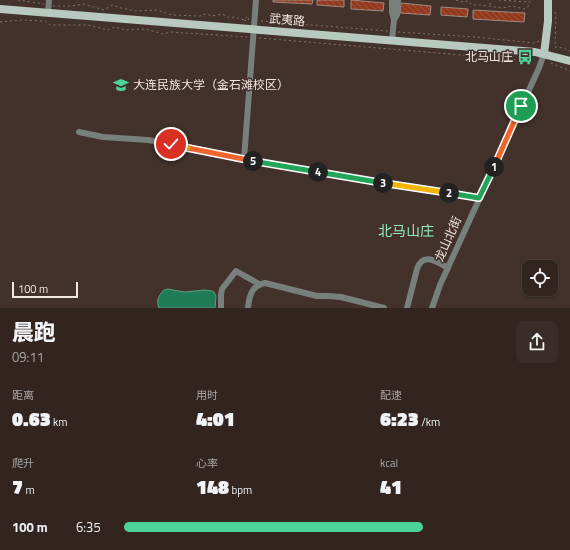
<!DOCTYPE html>
<html lang="zh">
<head>
<meta charset="utf-8">
<style>
	body { margin:0; font-family:"Titillium Web","Noto Sans SC",sans-serif; background:#3a2d29; color:#f1f3f6; height:100vh; display:flex; flex-direction:column; font-size:15px; white-space:nowrap }
	* { box-sizing:border-box; margin:0 }
	p { font-size:13px; color:#a8a5a5 }
	.icon { flex:none; width:22px; height:22px; fill:none; stroke:currentColor; stroke-width:2; stroke-linecap:round; stroke-linejoin:round }
	.map { position:relative; height:308px; overflow:hidden }
	.sheet { display:flex; flex-direction:column; background:#322520; flex:1 }
	.sheet>* { flex:none }
	.buttons { position:absolute; left:522px; top:260px; display:grid; gap:8px }
	.buttons a { display:grid; place-items:center; width:36px; height:36px; border-radius:8px; background:#322520; box-shadow:0 1px 3px #0004,0 0 0 1px #4d423e; font-size:20px }
	.scale { position:absolute; left:12px; bottom:10px; width:66px; box-sizing:border-box; padding-left:4px; border:2px solid #f3e7e4; border-top:0; font-size:11px; line-height:14px; white-space:nowrap; color:#f3e7e4; -webkit-text-stroke:3px #43312b; paint-order:stroke }
	.pin { position:absolute; display:grid; place-items:center; width:34px; height:34px; color:#fff; margin:-17px; border:2px solid #fff; border-radius:50%; box-shadow:0 1px 4px #0007 }
	.km { position:absolute; width:20px; height:20px; margin:-10px; border-radius:50%; background:#222; color:#fff; font-size:11px; line-height:20px; text-align:center }
	.round { display:grid; place-items:center; flex:none; width:42px; height:42px; border-radius:8px; background:#3a2d29 }
	.headline { display:flex; align-items:center; justify-content:space-between; height:68px; padding:0 12px }
	h1 { font-size:22px; font-weight:800; line-height:30px }
	.stats { display:grid; grid-template-columns:repeat(3,1fr); gap:6px; height:68px; padding:4px 12px }
	.stats div { display:grid; align-content:center }
	.stats b { font-size:20px; font-weight:800 }
	.stats small { font-size:11px; font-weight:400 }
	.stats p { font-size:11px }
	ul { padding:0 12px; list-style:none; font-size:13px }
	li { display:grid; grid-template-columns:64px 48px 1fr; align-items:center; height:30px }
	li i { height:10px; border-radius:5px; background:#4cd39a }
	.map>svg:first-child { display:block }
	.water { fill:#207c57; stroke:#5f9c81 }
	.building { fill:url(#building-back-hatch); stroke:#a18b84 }
	.lines { fill:none; stroke-linecap:round; stroke-linejoin:round }
	.path { stroke:#857571; stroke-width:1; stroke-dasharray:2 3; stroke-linecap:butt }
	.minor { stroke:#77807b; stroke-width:6 }
	.major { stroke:#b8cac0; stroke-width:8 }
	.split-1-casing { stroke:#fff; stroke-width:8 }
	.split-2-casing { stroke:#fff; stroke-width:8 }
	.split-3-casing { stroke:#fff; stroke-width:8 }
	.split-4-casing { stroke:#fff; stroke-width:8 }
	.split-5-casing { stroke:#fff; stroke-width:8 }
	.split-6-casing { stroke:#fff; stroke-width:8 }
	.split-7-casing { stroke:#fff; stroke-width:8 }
	.split-1 { stroke:#f0652b; stroke-width:5 }
	.split-2 { stroke:#22a559; stroke-width:5 }
	.split-3 { stroke:#f5b400; stroke-width:5 }
	.split-4 { stroke:#22a559; stroke-width:5 }
	.split-5 { stroke:#22a559; stroke-width:5 }
	.split-6 { stroke:#f0652b; stroke-width:5 }
	.split-7 { stroke:#f5b400; stroke-width:5 }
	.labels { text-anchor:middle; stroke-width:3; stroke-linejoin:round; paint-order:stroke }
	.street-label { font-size:12px; fill:#f3e7e4; stroke:#43312b }
	.poi-label { font-size:12px; fill:#f3e7e4; stroke:#43312b; text-anchor:end }
	.quarter-label { font-size:14px; fill:#96e9bf; stroke:#43312b }
</style>
</head>
<body>
<div class="map">
<svg width="570" height="308" viewBox="0 0 570 308">
	<defs>
		<pattern id="building-back-hatch" width="6" height="6" patternUnits="userSpaceOnUse"><rect width="6" height="6" fill="#93391d"/><path d="M-1 5l2 2M0 0l6 6M5-1l2 2" fill="none" stroke="#a3563e"/></pattern>
	</defs>
	<rect width="100%" height="100%" fill="#43312b"/>
	<path class="water" d="M164 290 168 289 184 292 205 290 212 291 214 292 216 296 215 308H159C156 301 158 296 164 290Z"/>
	<path class="building" d="M273 0H313L312 4 273 2Z
		M317 0H344V7L317 5Z
		M351 0 384 3 383 11 351 9Z
		M401 3 431 6 430 15 400 13Z
		M441 7 468 9 467 17 441 15Z
		M473 10 525 13 524 22 473 19Z"/>
	<g class="lines">
		<path class="path" d="M18 0 44 4
			M456 0 462 2 468 1 472 5H480L502 8 512 6 524 9 528 7 529 2 532 1V0
			M499 0 529 2
			M490 5 491 0
			M53 6H71L84 4 104 10 112 5 121 8 136 11 157 10 172 15 200 16 206 14 212 16 222 14 230 18 234 17 244 20 249 15
			M555 12 556 14 555 47 563 48 570 51
			M244 20 248 21 249 16
			M261 21 388 31
			M0 22 22 20 45 21 50 25H88L108 30 115 27 125 30 146 29 163 34 171 32 247 37
			M398 32 476 37 534 43 539 41
			M259 38 533 61
			M551 63 570 71"/>
		<path class="minor" d="M48 12 49 0
			M394 20 397 15 398 0
			M392 40 394 20 392 12V0
			M79 132 103 137 148 140 171 144 231 156 252 161 479 198
			M244 159 256 0
			M221 308V295L222 289 236 271 259 284
			M248 308C249 296 252 285 265 283L317 296H328L341 297 384 308
			M407 308 417 269C423 251 437 262 448 268
			M432 308 440 285 539 68 544 54"/>
		<path class="major" d="M0 9 535 52 570 61
			M544 54 548 21V0"/>
	</g>
	<g class="lines">
		<g class="split-1-casing">
			<path id="split-1" d="M494 167 521 106"/>
		</g>
		<g class="split-2-casing">
			<path id="split-2" d="M449 193 479 198 494 167"/>
		</g>
		<g class="split-3-casing">
			<path id="split-3" d="M383 183 449 193"/>
		</g>
		<g class="split-4-casing">
			<path id="split-4" d="M318 172 383 183"/>
		</g>
		<g class="split-5-casing">
			<path id="split-5" d="M253 161 318 172"/>
		</g>
		<g class="split-6-casing">
			<path id="split-6" d="M188 148 253 161"/>
		</g>
		<g class="split-7-casing">
			<path id="split-7" d="M171 144 188 148"/>
		</g>
		<use href="#split-1" class="split-1"/>
		<use href="#split-2" class="split-2"/>
		<use href="#split-3" class="split-3"/>
		<use href="#split-4" class="split-4"/>
		<use href="#split-5" class="split-5"/>
		<use href="#split-6" class="split-6"/>
		<use href="#split-7" class="split-7"/>
	</g>
	<defs>
		<g id="bus-bare" transform="scale(1.2)"><path d="M-5-6H5V4H4V6H2V4H-2V6H-4V4H-5ZM-3.5-4V0h7V-4ZM-3.5 1.2v1.5H-2V1.2ZM2 1.2v1.5H3.5V1.2Z" fill="#4cd39a" stroke="#43312b" stroke-width="2.5" paint-order="stroke"/></g>
		<g id="university-bare" transform="scale(1.2)"><path d="M0-5L7-2L0 1L-7-2ZM-4 1L0 2.5L4 1V4Q0 6-4 4Z" fill="#4cd39a" stroke="#43312b" stroke-width="2.5" paint-order="stroke"/></g>
	</defs>
	<g fill-rule="evenodd">
		<use href="#bus-bare" x="525" y="57"/>
		<use href="#university-bare" x="121" y="85"/>
	</g>
	<g class="labels">
		<g class="street-label">
			<text transform="translate(287 20) rotate(5)" y="4">武夷路</text>
			<text transform="translate(448 239) rotate(-66)" y="4">龙山北街</text>
		</g>
		<g class="poi-label">
			<text x="513" y="61">北马山庄</text>
			<text x="133" y="89" text-anchor="start">大连民族大学（金石滩校区）</text>
		</g>
		<g class="quarter-label">
			<text x="406" y="236">北马山庄</text>
		</g>
	</g>
</svg>
<div class="buttons">
<a><svg class="icon" aria-label="locate" viewBox="0 0 24 24"><circle cx="12" cy="12" r="6"/><path d="M12 2v4M12 18v4M2 12h4M18 12h4"/></svg></a>
</div>
<div class="scale">100 m</div>
<div class="pin" style="left:521px;top:106px;background:#1e9e55"><svg class="icon" aria-label="arrive" viewBox="0 0 24 24"><path d="M6 21V4h12l-3 4 3 4H6"/></svg></div>
<div class="pin" style="left:171px;top:144px;background:#d93025"><svg class="icon" aria-label="check" viewBox="0 0 24 24"><path d="M5 12l5 5 9-10"/></svg></div>
<b class="km" style="left:494px;top:167px">1</b>
<b class="km" style="left:449px;top:193px">2</b>
<b class="km" style="left:383px;top:183px">3</b>
<b class="km" style="left:318px;top:172px">4</b>
<b class="km" style="left:253px;top:161px">5</b>
</div>
<section class="sheet">
<div class="headline"><div><h1>晨跑</h1><p>09:11</p></div><a class="round"><svg class="icon" aria-label="share" viewBox="0 0 24 24"><path d="M12 15V3M7 8l5-5 5 5M5 13v7h14v-7"/></svg></a></div>
<div class="stats">
<div><p>距离</p><b>0.63<small> km</small></b></div>
<div><p>用时</p><b>4:01</b></div>
<div><p>配速</p><b>6:23<small> /km</small></b></div>
</div>
<div class="stats">
<div><p>爬升</p><b>7<small> m</small></b></div>
<div><p>心率</p><b>148<small> bpm</small></b></div>
<div><p>kcal</p><b>41</b></div>
</div>
<ul>
<li><b>100 m</b>6:35<i style="width:69%"></i></li>
</ul>
</section>
</body>
</html>
